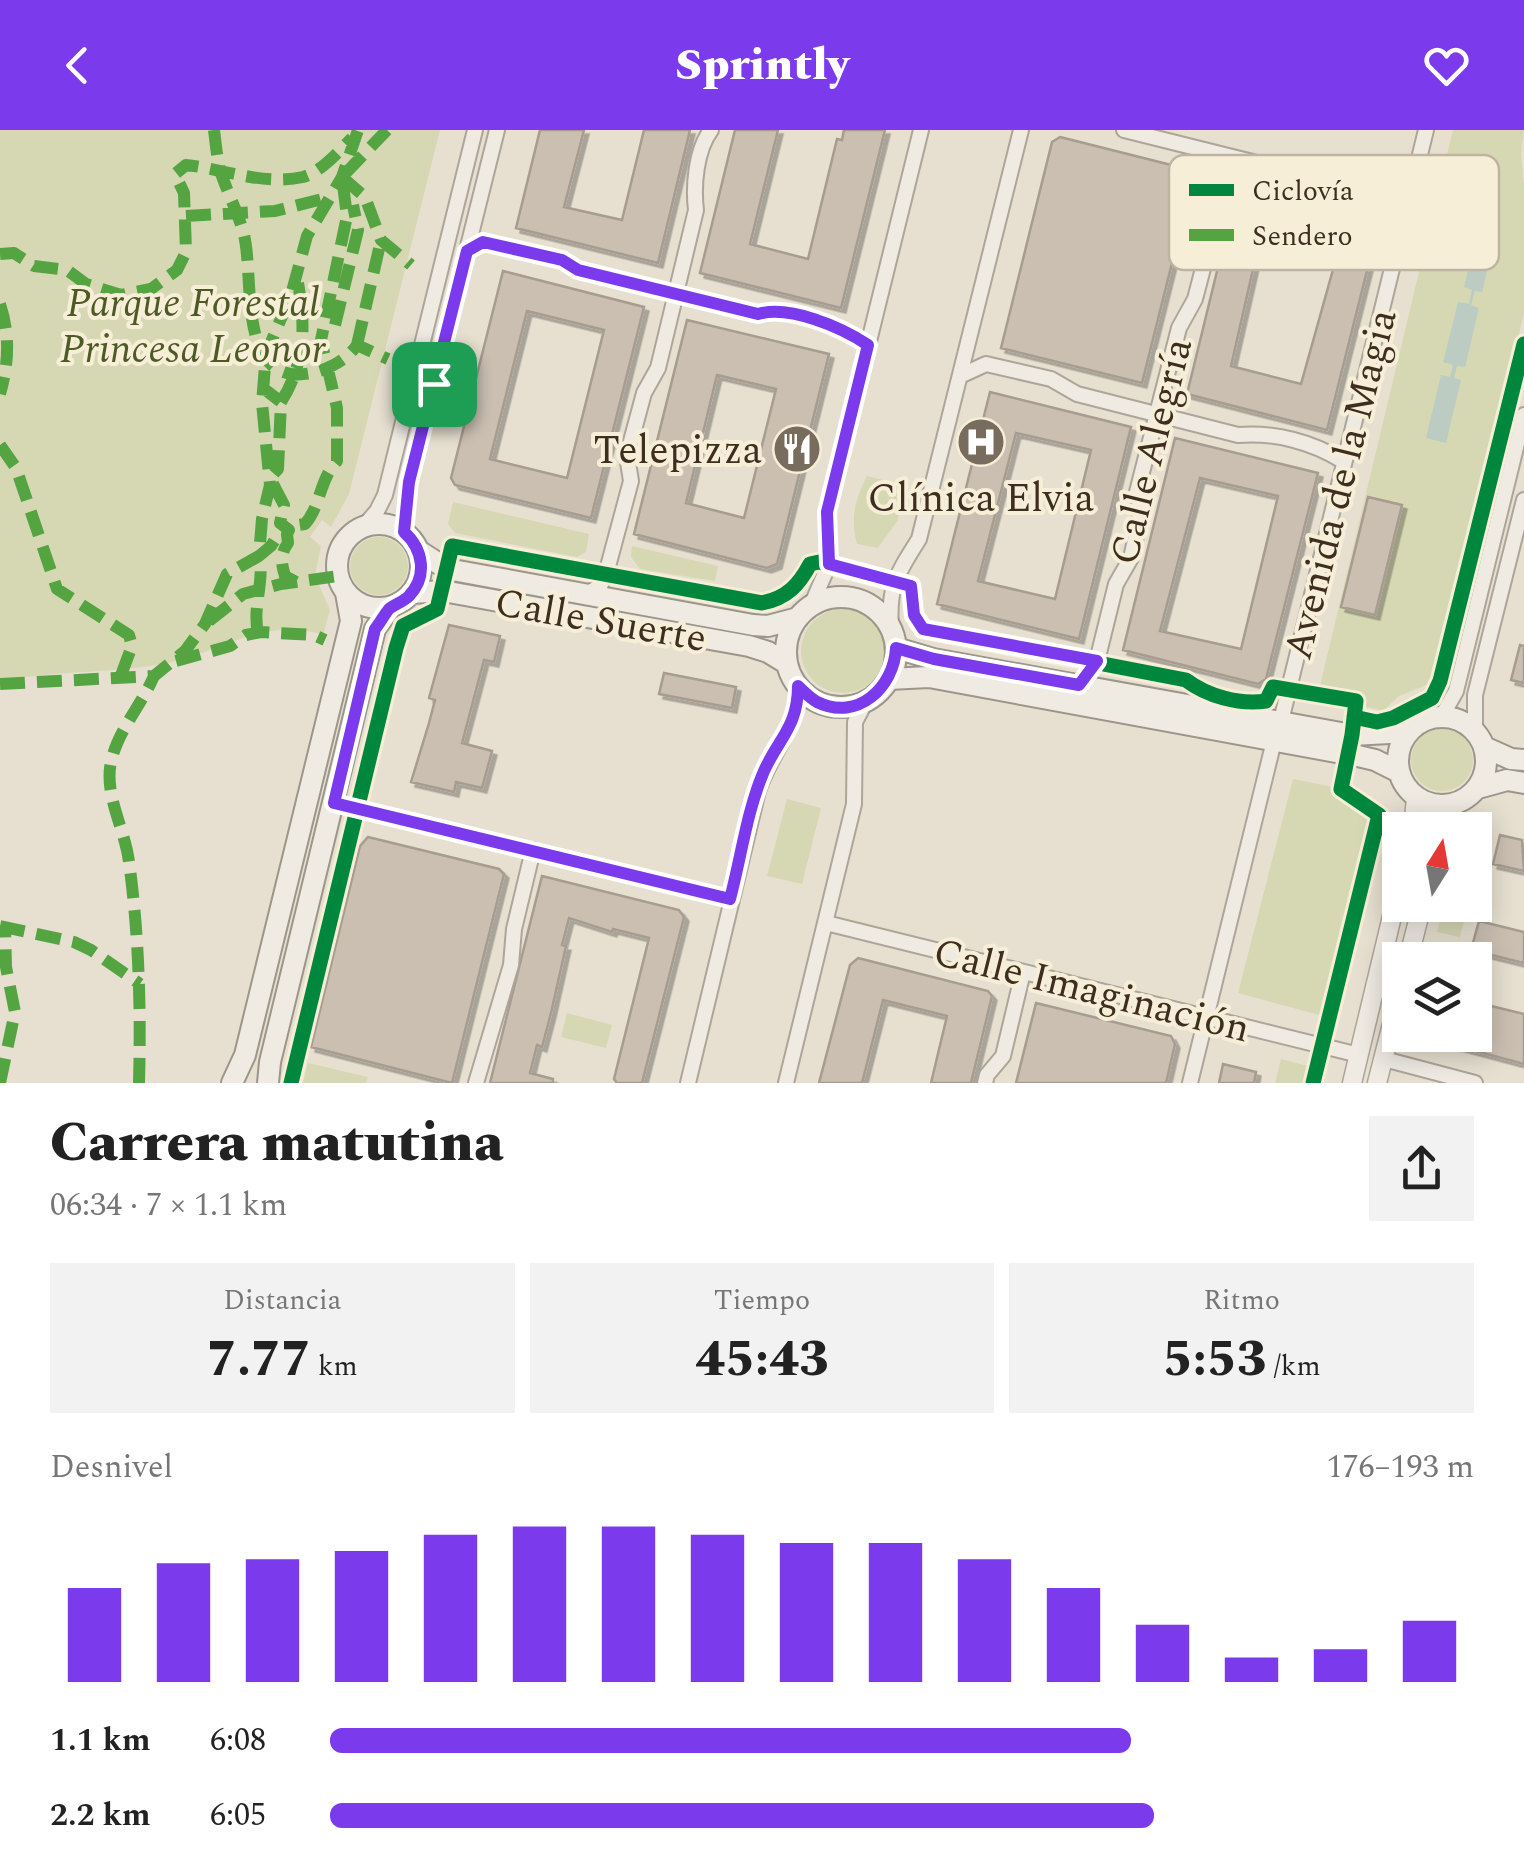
<!DOCTYPE html>
<html lang="es">
<head>
<meta charset="utf-8">
<style>
	body { margin:0; font-family:Spectral,serif; background:#f2f2f2; color:#222; height:100vh; display:flex; flex-direction:column; font-size:38px; white-space:nowrap }
	* { box-sizing:border-box; margin:0 }
	p { font-size:32px; color:#767676 }
	.icon { flex:none; width:55px; height:55px; fill:none; stroke:currentColor; stroke-width:2; stroke-linecap:round; stroke-linejoin:round }
	.map { position:relative; height:953px; overflow:hidden }
	.sheet { display:flex; flex-direction:column; background:#fff; flex:1 }
	.sheet>* { flex:none }
	.needle { width:65px; rotate:11deg }
	.controls { position:absolute; left:1382px; top:682px; display:grid; gap:20px }
	.controls a { display:grid; place-items:center; width:110px; height:110px; border-radius:0px; background:#fff; box-shadow:0 5px 25px #0003; font-size:50px }
	.pin { position:absolute; display:grid; place-items:center; width:85px; height:85px; color:#fff; margin:-42px; border-radius:20px; box-shadow:0 5px 15px #0006 }
	.round { display:grid; place-items:center; flex:none; width:105px; height:105px; border-radius:0px; background:#f2f2f2 }
	.head { display:flex; align-items:center; justify-content:space-between; height:170px; padding:0 50px }
	h1 { font-size:55px; font-weight:800; line-height:75px }
	.figures { display:grid; grid-template-columns:repeat(3,1fr); gap:15px; height:170px; padding:10px 50px }
	.figures div { display:grid; align-content:center; border-radius:0px; background:#f2f2f2; text-align:center }
	.figures b { font-size:50px; font-weight:800 }
	.figures small { font-size:28px; font-weight:400 }
	.figures p { font-size:28px }
	.chart { height:280px; padding:20px 50px }
	.chart p { display:flex; justify-content:space-between }
	.chart svg { width:100%; height:180px; margin-top:10px; stroke:#7c3aed; stroke-width:6 }
	ul { padding:0 50px; list-style:none; font-size:32px }
	li { display:grid; grid-template-columns:160px 120px 1fr; align-items:center; height:75px }
	li i { height:25px; border-radius:12px; background:#7c3aed }
	header { display:flex; justify-content:space-between; align-items:center; height:130px; padding:0 50px; background:#7c3aed; color:#fff; font-size:45px; font-weight:800 }
	.map>svg:first-child { display:block }
	.green { fill:#d6d7b3 }
	.water { fill:#bcccc2 }
	.building { fill:#cbbfb2; stroke:#a89c90; stroke-width:2.5; fill-rule:evenodd; filter:url(#shadow) }
	.lines { fill:none; stroke-linecap:round; stroke-linejoin:round }
	.minor-casing { stroke:#ada599; stroke-width:18 }
	.tertiary-casing { stroke:#ada599; stroke-width:21 }
	.secondary-casing { stroke:#9c958a; stroke-width:24 }
	.minor { stroke:#efebe3; stroke-width:14 }
	.tertiary { stroke:#efebe3; stroke-width:18 }
	.secondary { stroke:#efebe3; stroke-width:20 }
	.quiet { stroke:#54a441; stroke-width:12; stroke-dasharray:25 12; stroke-linecap:butt }
	.cycleway-casing { stroke:#f7eed8; stroke-width:21 }
	.cycleway { stroke:#00873e; stroke-width:15 }
	.route-casing { stroke:#fff; stroke-width:20 }
	.route { stroke:#7c3aed; stroke-width:12 }
	.labels { text-anchor:middle; stroke-width:8; stroke-linejoin:round; paint-order:stroke }
	.park-label { font-size:40px; font-style:italic; fill:#4d5a26; stroke:#f7eed8 }
	.poi-label { font-size:40px; fill:#3d2e20; stroke:#f7eed8; text-anchor:end }
	.street-label { font-size:40px; fill:#3d2e20; stroke:#f7eed8 }
	.key { fill:#f7eed8; stroke:#bfb4a1; stroke-width:2.5 }
	.key-label { font-size:28px; fill:#3d2e20 }
</style>
</head>
<body>
<header><svg class="icon" aria-label="back" viewBox="0 0 24 24"><path d="M15 5l-7 7 7 7"/></svg>Sprintly<svg class="icon" aria-label="heart" viewBox="0 0 24 24"><path d="M12 20l-8-8c-3-5 5-10 8-4 3-6 11-1 8 4z"/></svg></header>
<div class="map">
<svg width="1524" height="953" viewBox="0 0 1524 953">
	<defs>
		<filter id="shadow"><feDropShadow dx="4.5" dy="4.5" stdDeviation="0" flood-color="#0004"/></filter>
	</defs>
	<rect width="100%" height="100%" fill="#e7e0d1"/>
	<path class="green" d="M0 0H440L349 364 331 397 322 390 310 407 321 416 315 446 330 480 323 505C269 486 222 521 172 532 116 544 56 540 0 551Z
		M1453 0H1524L1521 23 1524 55V184L1431 553 1399 566 1383 581 1318 564Z
		M867 346 903 355 898 390 878 418 857 414C850 387 855 370 867 346Z
		M453 372 589 404 586 422 577 427 455 403 448 394Z
		M350 436a29 29 0 1 1 58 0a29 29 0 1 1-58 0Z
		M632 416 718 436 715 451 640 439 631 427Z
		M801 521a42 42 0 1 1 84 0a42 42 0 1 1-84 0Z
		M1411 630a31 31 0 1 1 62 0a31 31 0 1 1-62 0Z
		M1293 649 1368 664 1379 679 1327 887 1238 863Z
		M787 669 821 678 802 754 767 746Z
		M1444 775H1468L1460 807 1437 802Z
		M567 883 612 895 606 918 561 907Z
		M1281 929 1315 938 1311 953H1275Z
		M308 933 368 947 366 953H303Z"/>
	<path class="water" d="M1478 99 1496 104 1482 162 1475 161 1471 175 1479 178 1465 237 1457 236 1454 248 1461 250 1446 313 1426 308 1441 245 1450 247 1453 235 1443 232 1458 172 1469 174 1472 160 1464 157Z"/>
	<path class="building" d="M540 0H584L564 77 622 90 644 0H690L658 133 516 98Z
		M735 0H778L750 114 808 129 837 9 842 10 844 0H885L841 178 700 143Z
		M1060 7 1195 41 1142 253 1001 218 1052 12Z
		M1239 51 1374 85 1379 93 1327 300 1187 264ZM1264 91 1341 111 1301 254 1231 236Z
		M503 141 644 177 591 388 455 355 451 348ZM527 181 604 200 567 348 490 329Z
		M687 190 829 224 777 434 767 438 634 404ZM717 245 776 259 744 388 686 373Z
		M990 262 1131 297 1079 509 937 474ZM1016 303 1091 320 1055 469 978 451Z
		M1175 308 1318 343 1266 549 1258 554 1123 520ZM1200 348 1278 366 1241 519 1160 501Z
		M1368 367 1402 375 1375 485 1341 477Z
		M449 495 500 506 494 532 484 530 462 613 492 621 482 658 456 652 454 662 411 652 429 593 435 570 429 568Z
		M1520 515 1524 516V553L1511 550Z
		M664 543 736 557 732 578 659 564Z
		M1500 705 1522 710 1524 741 1493 734Z
		M368 707 499 739 504 744 452 953 311 917 360 716Z
		M542 746 679 780 684 787 642 953H617L614 949 649 808 613 799 612 802 569 788 562 815 566 816 551 883 542 917 537 915 530 943 553 949V953H490Z
		M1479 791 1524 802V833L1471 820Z
		M858 828 988 861 992 866 971 953H931L947 886 883 870 862 953H819L850 835Z
		M1475 872 1524 884V934L1431 909V905H1475Z
		M1036 873 1171 906 1175 914 1166 953H1016Z
		M1223 934 1256 942 1254 953H1219Z"/>
	<g class="lines">
		<g class="minor-casing">
			<path id="minor" d="M1124 0 1409 71
				M467 121 483 112 562 130 578 140 758 184C790 176 841 197 868 215
				M960 246 986 234 1051 249 1077 264 1238 305C1275 302 1312 312 1343 331
				M364 396 377 381 385 365 475 0
				M404 402 409 353 497 0
				M587 464 600 456 606 444 631 351 627 326 644 263 658 238 696 80C693 56 696 20 711 0
				M811 476 829 434 827 382 921 0
				M891 498C888 456 897 444 919 409L1021 0
				M1079 555 1097 531 1116 454 1131 428 1141 383 1137 362 1179 198 1195 169 1206 127 1203 103 1223 25
				M1442 586 1456 561 1524 285
				M1281 591 1426 0
				M1475 602V565L1524 370
				M334 673 730 769
				M826 793 1359 925
				M1384 929 1475 953
				M476 953 511 835 514 799 533 720
				M688 953 758 661C770 624 798 598 798 556
				M786 953 854 674 855 592 866 571
				M985 953 987 945 1003 926 1023 842
				M1190 953 1274 611"/>
		</g>
		<g class="tertiary-casing">
			<path id="tertiary" d="M1413 700 1416 667
				M1441 700 1455 674
				M1408 830 1422 775
				M1352 953 1400 753
				M1377 953 1400 863"/>
		</g>
		<g class="secondary-casing">
			<path id="secondary" d="M337 436a42 42 0 1 1 84 0a42 42 0 1 1-84 0Z
				M419 421 447 439 753 495 768 496 798 488
				M412 463 443 461 749 516 768 522 786 533
				M786 522a55 55 0 1 1 110 0a55 55 0 1 1-110 0Z
				M896 518 933 529 1352 605 1408 602
				M889 549 929 547 1358 626 1375 630 1399 642
				M1398 631a44 44 0 1 1 88 0a44 44 0 1 1-88 0Z
				M1484 617 1511 629 1524 630
				M1478 658 1507 650 1524 653
				M232 953 245 925 351 491 346 463
				M268 953 270 932 375 499 391 477"/>
		</g>
		<use href="#minor" class="minor"/>
		<use href="#tertiary" class="tertiary"/>
		<use href="#secondary" class="secondary"/>
		<path class="quiet" d="M214 0C216 15 217 31 222 46 229 66 239 85 244 105 255 151 236 258 312 243 329 239 347 230 357 215L388 229
			M342 47 365 67 381 110 411 135
			M186 86 275 81 330 67
			M0 124 14 123 34 136 67 140 86 154 121 165 151 159 177 140 186 122 184 63 175 44 186 35C224 39 264 56 303 47 321 42 339 21 352 8
			M0 174C10 205 9 232 0 264
			M335 195 358 100 353 75
			M357 215 381 110
			M281 272C305 234 306 197 298 153
			M0 315 16 338 57 459 129 505 132 516 120 548
			M296 452 285 446C281 433 280 424 288 413L287 404 291 396 305 394C321 376 319 350 337 331V278L321 210 347 86 342 47 387 0
			M209 491 243 464 281 454 338 446
			M258 503C252 476 265 452 259 426L271 416 280 402 289 400 280 393 284 375 270 348 278 339 281 272 263 258
			M176 531 230 516 246 505 261 502 314 505 325 510
			M0 554 154 546 185 521 205 494 227 444 259 426 262 389 270 355 262 273 266 224 291 165 307 106 342 47 358 0
			M0 796 74 812 91 820 140 854
			M0 953 15 882 6 837 5 797
			M139 953C141 879 139 805 129 732 125 698 102 662 112 628 120 598 142 574 154 546"/>
		<g class="cycleway-casing">
			<path id="cycleway" d="M1354 587 1377 592 1393 588 1432 568 1440 551 1524 214
				M291 953 396 518 403 496 437 479 452 416 762 473C787 468 799 455 810 434L819 432 911 456 914 485 923 499 1186 550C1207 566 1239 575 1266 571L1273 557 1356 571 1352 605 1341 659 1379 685 1313 953"/>
		</g>
		<use href="#cycleway" class="cycleway"/>
	</g>
	<g class="lines">
		<g class="route-casing">
			<path id="route" d="M483 112 562 130 578 140 758 184C790 175 841 197 868 215L827 382 829 434 911 456 914 485 923 499 1097 531 1079 555 934 529 896 518C894 557 858 592 817 572 810 568 803 561 798 556 798 596 779 608 764 641 747 680 741 728 730 769L334 673 375 499C380 493 384 485 389 479 395 474 403 472 409 466 428 446 423 419 404 402L409 352 467 121Z"/>
		</g>
		<use href="#route" class="route"/>
	</g>
	<defs>
		<g id="hospital-disc" transform="scale(2.5)"><circle r="9.5" fill="#786c5e" stroke="#f7eed8"/><path d="M-5-5h3v3.5h4V-5h3V5h-3V1.5h-4V5h-3Z" fill="#fff"/></g>
		<g id="restaurant-disc" transform="scale(2.5)"><circle r="9.5" fill="#786c5e" stroke="#f7eed8"/><path d="M-5-6h1v4h1v-4h1v4h1v-4h1v5L-1.5 .5V6h-2V.5L-5-1ZM5-6V6H3V1.5H1.5Q1.5-4 5-6Z" fill="#fff"/></g>
	</defs>
	<g fill-rule="evenodd">
		<use href="#hospital-disc" x="981" y="312"/>
		<use href="#restaurant-disc" x="797" y="319"/>
	</g>
	<g class="labels">
		<g class="park-label">
			<text x="193" y="186">Parque Forestal<tspan x="193" dy="46">Princesa Leonor</tspan></text>
		</g>
		<g class="poi-label">
			<text x="762" y="333">Telepizza</text>
			<text x="981" y="381" text-anchor="middle">Clínica Elvia</text>
		</g>
		<g class="street-label">
			<text transform="translate(1150 321) rotate(-76)" y="14">Calle Alegría</text>
			<text transform="translate(1339 354) rotate(-76)" y="14">Avenida de la Magia</text>
			<text transform="translate(601 489) rotate(10)" y="14">Calle Suerte</text>
			<text transform="translate(1092 859) rotate(14)" y="14">Calle Imaginación</text>
		</g>
	</g>
	<rect x="1169" y="25" width="330" height="115" rx="15" class="key"/>
	<rect x="1189" y="54" width="45" height="12" fill="#00873e"/>
	<rect x="1189" y="99" width="45" height="12" fill="#54a441"/>
	<g class="key-label">
		<text x="1252" y="70">Ciclovía</text>
		<text x="1252" y="115">Sendero</text>
	</g>
</svg>
<div class="controls">
<a><svg class="needle" viewBox="-14 -14 28 28"><path d="M0-13l5 13h-10z" fill="#e53935"/><path d="M0 13l5-13h-10z" fill="#767676"/></svg></a>
<a><svg class="icon" aria-label="layers" viewBox="0 0 24 24"><path d="M12 4l9 5-9 5-9-5zM3 14l9 5 9-5"/></svg></a>
</div>
<div class="pin" style="left:434px;top:254px;background:#1e9e55"><svg class="icon" aria-label="arrive" viewBox="0 0 24 24"><path d="M6 21V4h12l-3 4 3 4H6"/></svg></div>
</div>
<section class="sheet">
<div class="head"><div><h1>Carrera matutina</h1><p>06:34 · 7 × 1.1 km</p></div><a class="round"><svg class="icon" aria-label="share" viewBox="0 0 24 24"><path d="M12 15V3M7 8l5-5 5 5M5 13v7h14v-7"/></svg></a></div>
<div class="figures">
<div><p>Distancia</p><b>7.77<small> km</small></b></div>
<div><p>Tiempo</p><b>45:43</b></div>
<div><p>Ritmo</p><b>5:53<small> /km</small></b></div>
</div>
<div class="chart"><p><span>Desnivel</span>176–193 m</p>
<svg viewBox="0 0 160 44" preserveAspectRatio="none"><path d="M5 44V21M15 44V15M25 44V14M35 44V12M45 44V8M55 44V6M65 44V6M75 44V8M85 44V10M95 44V10M105 44V14M115 44V21M125 44V30M135 44V38M145 44V36M155 44V29"/></svg>
</div>
<ul>
<li><b>1.1 km</b>6:08<i style="width:70%"></i></li>
<li><b>2.2 km</b>6:05<i style="width:72%"></i></li>
</ul>
</section>
</body>
</html>
